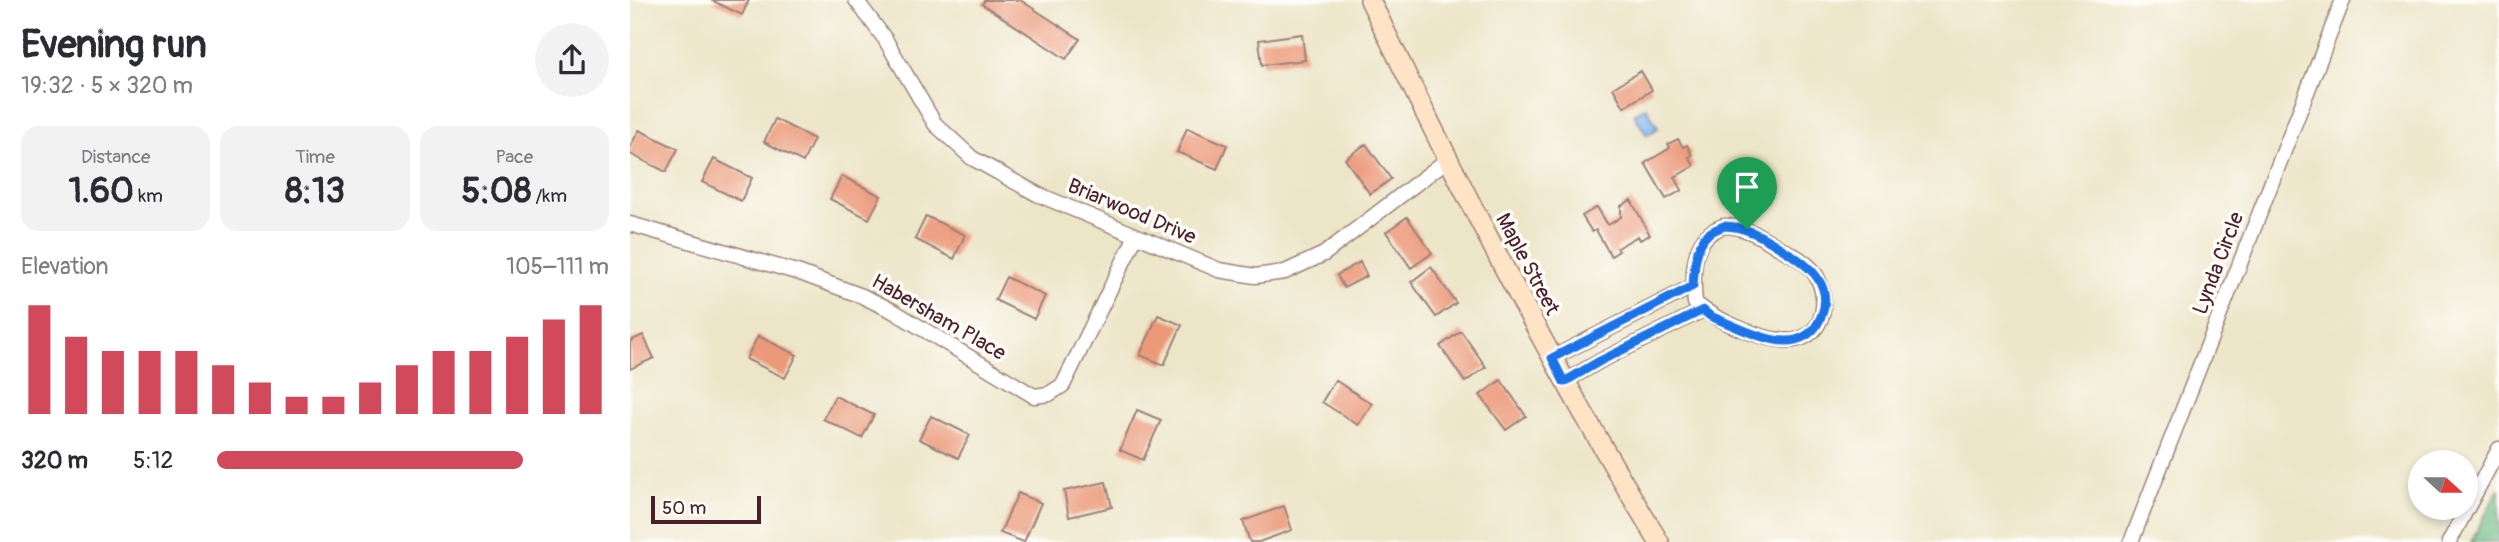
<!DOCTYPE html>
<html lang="en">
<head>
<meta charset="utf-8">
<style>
	body { margin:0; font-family:Pangolin,sans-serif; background:#f2f2f3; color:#2b2b33; height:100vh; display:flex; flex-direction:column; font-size:26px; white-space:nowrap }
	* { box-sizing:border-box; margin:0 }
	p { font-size:23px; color:#7c7c81 }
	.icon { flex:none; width:38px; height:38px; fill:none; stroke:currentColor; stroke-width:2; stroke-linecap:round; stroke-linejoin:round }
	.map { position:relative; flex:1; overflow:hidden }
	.sheet { display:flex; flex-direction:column; background:#fff; width:630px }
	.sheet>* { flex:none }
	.needle { width:46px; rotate:111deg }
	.buttons { position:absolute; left:1778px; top:450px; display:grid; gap:14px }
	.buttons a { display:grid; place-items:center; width:70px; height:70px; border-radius:50%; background:#fff; box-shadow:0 4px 10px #0003; font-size:35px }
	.scale { position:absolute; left:21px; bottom:18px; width:110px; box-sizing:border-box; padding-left:7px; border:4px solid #4a1f2b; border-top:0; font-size:19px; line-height:24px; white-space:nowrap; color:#4a1f2b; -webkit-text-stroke:5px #fdfcf7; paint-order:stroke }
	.pin { position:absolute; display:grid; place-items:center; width:60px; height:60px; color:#fff; margin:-72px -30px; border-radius:50% 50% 50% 0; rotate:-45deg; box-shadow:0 0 7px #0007 }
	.pin .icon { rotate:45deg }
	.round { display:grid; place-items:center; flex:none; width:74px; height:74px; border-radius:37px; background:#f2f2f3 }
	.summary { display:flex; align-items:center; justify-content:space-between; height:119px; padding:0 21px }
	h1 { font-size:38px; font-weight:800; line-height:52px }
	.metrics { display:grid; grid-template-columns:repeat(3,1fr); gap:10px; height:119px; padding:7px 21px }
	.metrics div { display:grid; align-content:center; border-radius:18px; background:#f2f2f3; text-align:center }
	.metrics b { font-size:35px; font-weight:800 }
	.metrics small { font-size:19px; font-weight:400 }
	.metrics p { font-size:19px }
	.chart { height:196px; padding:14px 21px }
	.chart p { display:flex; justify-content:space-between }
	.chart svg { width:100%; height:126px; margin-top:7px; stroke:#d1495b; stroke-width:6 }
	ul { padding:0 21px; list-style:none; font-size:23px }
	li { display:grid; grid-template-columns:112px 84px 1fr; align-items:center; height:52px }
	li i { height:18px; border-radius:9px; background:#d1495b }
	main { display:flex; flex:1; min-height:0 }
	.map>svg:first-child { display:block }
	.forest { fill:#6ab984; stroke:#5a6c58; stroke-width:2 }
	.water { fill:#87baf5; stroke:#686c90; stroke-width:2 }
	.building { fill:#ec9979 }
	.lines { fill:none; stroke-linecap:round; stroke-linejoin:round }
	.street-casing { stroke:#9c827a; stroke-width:17 }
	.secondary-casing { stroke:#9c827a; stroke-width:22 }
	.street { stroke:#fff; stroke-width:14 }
	.secondary { stroke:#fee4c5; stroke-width:19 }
	.route-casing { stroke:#fff; stroke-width:14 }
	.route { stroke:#1a73e8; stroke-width:9 }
	.labels { text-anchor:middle; stroke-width:7; stroke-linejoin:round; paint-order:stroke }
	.street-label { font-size:21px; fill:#4a1f2b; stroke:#fdfcf7 }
</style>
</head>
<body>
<main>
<section class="sheet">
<div class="summary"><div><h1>Evening run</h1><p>19:32 · 5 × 320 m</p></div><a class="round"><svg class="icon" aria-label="share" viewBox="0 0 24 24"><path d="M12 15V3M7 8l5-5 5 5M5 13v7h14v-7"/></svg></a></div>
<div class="metrics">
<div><p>Distance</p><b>1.60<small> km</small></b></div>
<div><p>Time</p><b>8:13</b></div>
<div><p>Pace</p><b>5:08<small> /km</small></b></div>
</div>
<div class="chart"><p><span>Elevation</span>105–111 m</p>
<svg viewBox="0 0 160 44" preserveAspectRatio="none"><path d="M5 44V6M15 44V17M25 44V22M35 44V22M45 44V22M55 44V27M65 44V33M75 44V38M85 44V38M95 44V33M105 44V27M115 44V22M125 44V22M135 44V17M145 44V11M155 44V6"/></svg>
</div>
<ul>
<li><b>320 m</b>5:12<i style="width:78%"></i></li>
</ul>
</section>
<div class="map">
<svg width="1869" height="542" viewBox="0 0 1869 542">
	<rect width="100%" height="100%" fill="#fdfcf7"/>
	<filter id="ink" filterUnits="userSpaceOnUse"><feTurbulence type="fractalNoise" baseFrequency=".0143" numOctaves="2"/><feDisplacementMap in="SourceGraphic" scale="14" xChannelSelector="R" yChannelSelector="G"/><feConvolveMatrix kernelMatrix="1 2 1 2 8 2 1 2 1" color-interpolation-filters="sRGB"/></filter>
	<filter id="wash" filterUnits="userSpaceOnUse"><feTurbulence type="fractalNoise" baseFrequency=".00686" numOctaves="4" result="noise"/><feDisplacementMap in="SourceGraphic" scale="28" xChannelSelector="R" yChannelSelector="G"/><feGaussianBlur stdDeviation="1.57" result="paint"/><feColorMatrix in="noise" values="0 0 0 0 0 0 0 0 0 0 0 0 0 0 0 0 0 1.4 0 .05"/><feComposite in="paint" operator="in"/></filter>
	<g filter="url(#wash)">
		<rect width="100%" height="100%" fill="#ede5c8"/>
		<path class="forest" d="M1869 488V542H1841Z"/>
		<path class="water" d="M1016 107 1028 128 1017 135 1004 114Z"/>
		<g id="blocks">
			<path class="building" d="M81 0H119L112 15Z
				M355 0H390L450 39 436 59 352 4Z
				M672 34 675 60 632 65 629 40Z
				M1011 71 1022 90 994 107 983 88Z
				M145 119 184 139 173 162 134 142Z
				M557 128 597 145 587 169 547 152Z
				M9 130 48 149 36 172 0 154V147Z
				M1048 139 1053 147 1057 145 1062 155 1059 157 1064 166 1045 177 1052 190 1036 199 1015 163 1040 148 1038 144Z
				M736 144 761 179 740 194 715 159Z
				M84 159 122 178 111 201 72 182Z
				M212 176 251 196 239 219 200 199Z
				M1001 200 1020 235 1010 240 1008 236 987 248 989 251 981 256 966 230 962 232 952 216 967 207 978 225 991 217V206Z
				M296 216 335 235 324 259 285 239Z
				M777 217 802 253 781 268 756 232Z
				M730 262 737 276 714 288 707 275Z
				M801 267 826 303 806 317 781 282Z
				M376 277 415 296 404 319 365 300Z
				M528 315 552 325 534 365 510 355Z
				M831 331 856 367 835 382 810 346Z
				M13 335 24 358 0 369V341Z
				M128 336 167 355 155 378 116 359Z
				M705 380 742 404 728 425 692 402Z
				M871 380 896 416 876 430 850 395Z
				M205 396 244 415 232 438 193 419Z
				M507 410 531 420 513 460 490 450Z
				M301 416 340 435 328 458 289 439Z
				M476 482 482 507 439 517 434 491Z
				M388 493 411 503 394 542 370 533Z
				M654 506 662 530 629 542H620L613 521Z"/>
		</g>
	</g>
	<g filter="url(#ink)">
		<use href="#blocks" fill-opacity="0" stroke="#9c827a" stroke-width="2"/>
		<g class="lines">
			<g class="street-casing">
				<path id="street" d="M226 0 255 39 305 124 342 158 407 194 589 270 625 276 655 272 694 254 817 160
					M0 224 170 273 232 296 263 311 404 396 419 394 433 385 506 236
					M1094 226C1114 226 1131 236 1148 247 1161 254 1174 260 1183 271 1199 292 1198 330 1169 339 1143 347 1085 320 1065 303 1063 283 1061 248 1079 234 1083 230 1089 228 1094 226Z
					M922 358 1063 286
					M934 382 970 361 1073 310
					M1501 542 1713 0
					M1819 542 1869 449"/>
			</g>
			<g class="secondary-casing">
				<path id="secondary" d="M740 0C829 185 922 367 1029 542"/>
			</g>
			<use href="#street" class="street"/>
			<use href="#secondary" class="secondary"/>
		</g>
	</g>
	<g class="lines" filter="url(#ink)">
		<g class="route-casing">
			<path id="route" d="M1094 226C1114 226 1132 236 1149 247 1177 264 1209 285 1188 323 1182 334 1170 341 1157 341 1135 342 1101 324 1080 316L1073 310 970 361 934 382 922 358 1063 286C1064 271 1065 245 1078 234 1082 231 1089 228 1094 226Z"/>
		</g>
		<use href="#route" class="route"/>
	</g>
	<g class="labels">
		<g class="street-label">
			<text transform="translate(502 211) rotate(23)" y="7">Briarwood Drive</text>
			<text transform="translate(1588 263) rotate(-69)" y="7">Lynda Circle</text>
			<text transform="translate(898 264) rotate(62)" y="7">Maple Street</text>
			<text transform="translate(309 317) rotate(30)" y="7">Habersham Place</text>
		</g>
	</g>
</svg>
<div class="buttons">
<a><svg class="needle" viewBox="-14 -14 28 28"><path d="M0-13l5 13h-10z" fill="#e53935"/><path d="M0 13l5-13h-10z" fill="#7c7c81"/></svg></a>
</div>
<div class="scale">50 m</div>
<div class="pin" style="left:1117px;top:229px;background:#1e9e55"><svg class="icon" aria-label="arrive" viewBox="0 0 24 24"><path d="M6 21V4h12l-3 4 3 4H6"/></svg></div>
</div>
</main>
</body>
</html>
